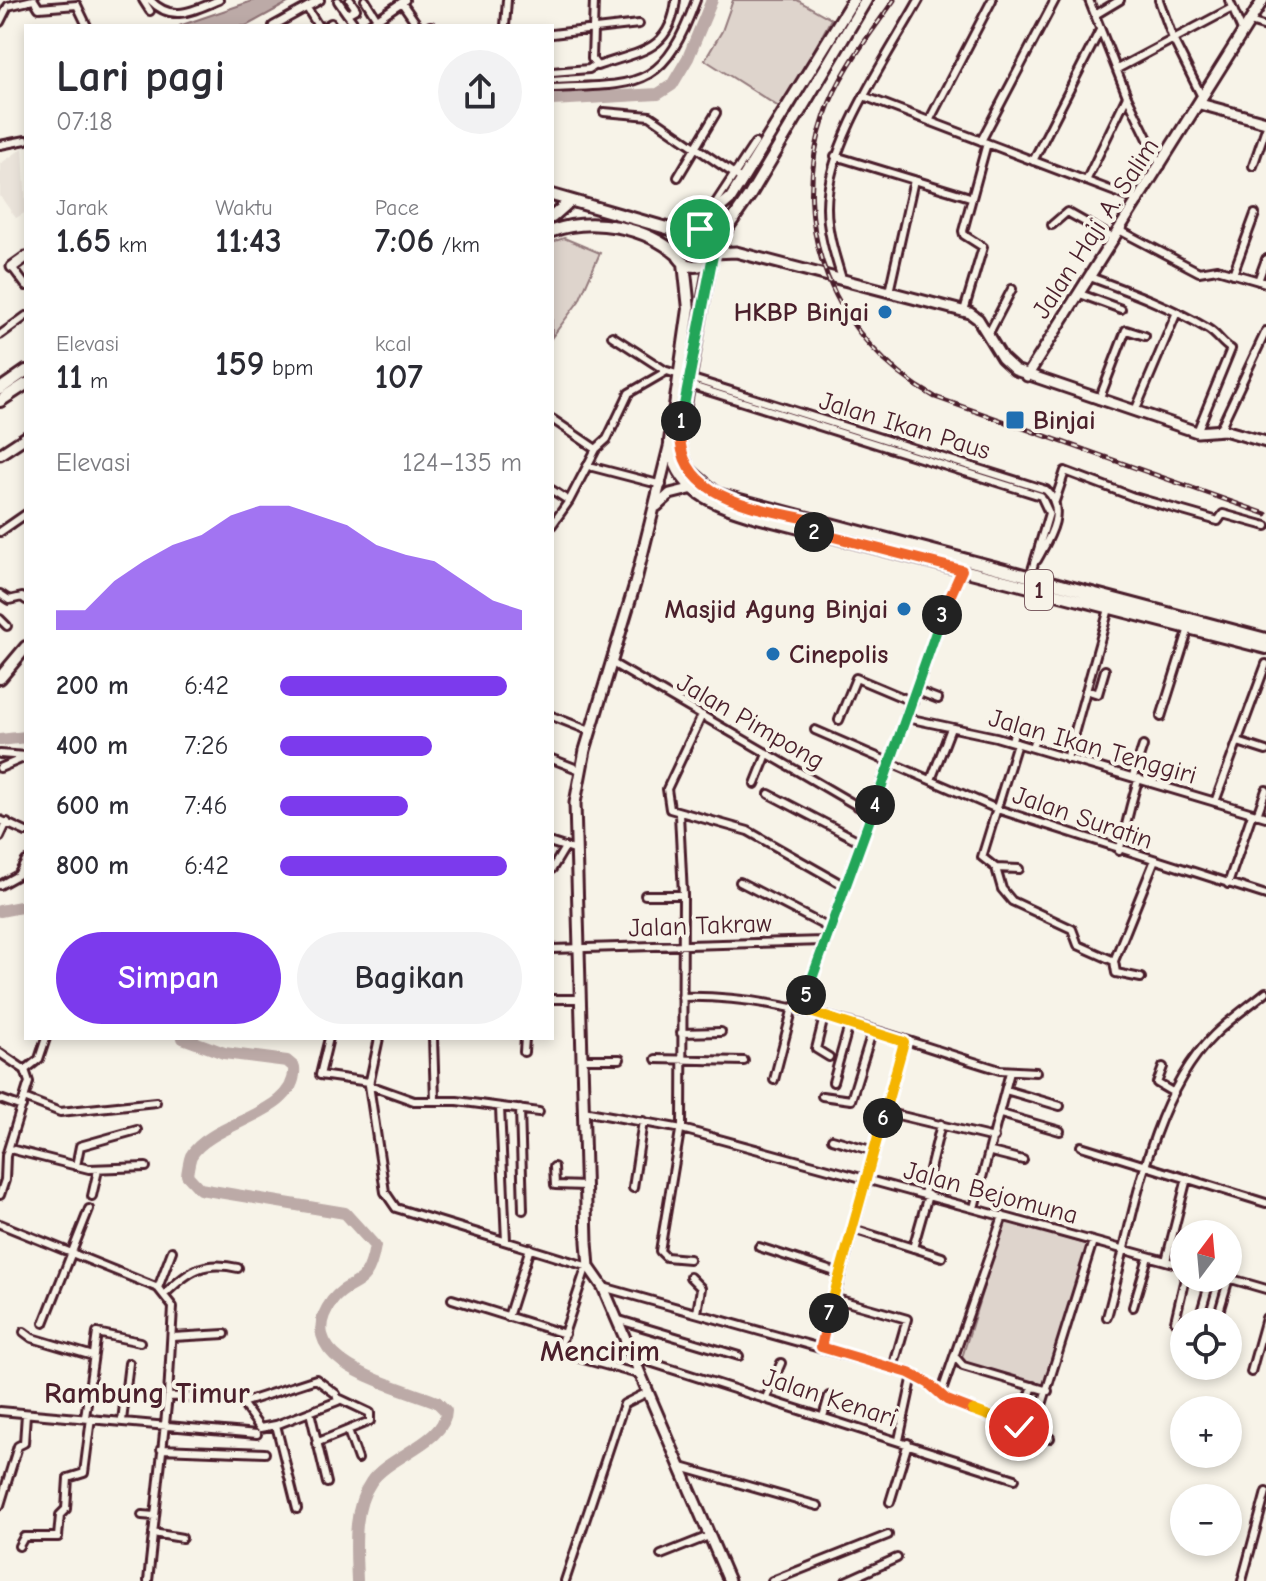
<!DOCTYPE html>
<html lang="id">
<head>
<meta charset="utf-8">
<style>
	body { margin:0; font-family:"Comic Neue",sans-serif; background:#f2f2f3; color:#2b2b33; height:100vh; display:flex; flex-direction:column; font-size:30px; white-space:nowrap }
	* { box-sizing:border-box; margin:0 }
	p { font-size:26px; color:#7c7c81 }
	.icon { flex:none; width:44px; height:44px; fill:none; stroke:currentColor; stroke-width:2; stroke-linecap:round; stroke-linejoin:round }
	.map { position:relative; flex:1; overflow:hidden }
	.details { position:absolute; left:24px; top:24px; width:530px; height:1016px; display:flex; flex-direction:column; background:#fff; border-radius:0px; box-shadow:0 4px 12px #0003 }
	.details>* { flex:none }
	.needle { width:52px; rotate:16deg }
	.fabs { position:absolute; left:1170px; top:1220px; display:grid; gap:16px }
	.fabs a { display:grid; place-items:center; width:72px; height:72px; border-radius:50%; background:#fff; box-shadow:0 4px 12px #0003; font-size:40px }
	.pin { position:absolute; display:grid; place-items:center; width:68px; height:68px; color:#fff; margin:-34px; border:4px solid #fff; border-radius:50%; box-shadow:0 2px 8px #0007 }
	.km { position:absolute; width:40px; height:40px; margin:-20px; border-radius:50%; background:#222; color:#fff; font-size:22px; line-height:40px; text-align:center }
	.round { display:grid; place-items:center; flex:none; width:84px; height:84px; border-radius:42px; background:#f2f2f3 }
	.head { display:flex; align-items:center; justify-content:space-between; height:136px; padding:0 32px }
	h1 { font-size:44px; font-weight:700; line-height:60px }
	.stats { display:grid; grid-template-columns:repeat(3,1fr); gap:12px; height:136px; padding:8px 32px }
	.stats div { display:grid; align-content:center }
	.stats b { font-size:34px; font-weight:700 }
	.stats small { font-size:22px; font-weight:400 }
	.stats p { font-size:22px }
	.chart { height:224px; padding:16px 32px }
	.chart p { display:flex; justify-content:space-between }
	.chart svg { width:100%; height:144px; margin-top:8px; fill:#7c3aed; opacity:.7 }
	.action { display:flex; gap:16px; margin-top:auto; padding:16px 32px }
	.action a { flex:1; height:92px; border-radius:48px; background:#7c3aed; color:#fff; font-size:32px; font-weight:700; line-height:92px; text-align:center }
	.action a+a { background:#f2f2f3; color:#2b2b33 }
	ul { padding:0 32px; list-style:none; font-size:26px }
	li { display:grid; grid-template-columns:128px 96px 1fr; align-items:center; height:60px }
	li i { height:20px; border-radius:10px; background:#7c3aed }
	.map>svg:first-child { display:block }
	.built { fill:#eae3da }
	.green { fill:#ded4cc; stroke:#947a7c; stroke-width:2 }
	.water { fill:#bcaaa7; stroke:#8e7275; stroke-width:2 }
	.lines { fill:none; stroke-linecap:round; stroke-linejoin:round }
	.stream { stroke:#8e7275; stroke-width:2 }
	.river { stroke:#bcaaa7; stroke-width:12 }
	.street-casing { stroke:#4a1f2b; stroke-width:12 }
	.secondary-casing { stroke:#4a1f2b; stroke-width:15 }
	.primary-casing { stroke:#4a1f2b; stroke-width:16 }
	.street { stroke:#f7f3e8; stroke-width:6 }
	.secondary { stroke:#f7f3e8; stroke-width:9 }
	.primary { stroke:#f7f3e8; stroke-width:10 }
	.rail-casing { stroke:#4a1f2b; stroke-width:5 }
	.rail { stroke:#f7f3e8; stroke-width:2; stroke-dasharray:6; stroke-linecap:butt }
	.split-1-casing { stroke:#fff; stroke-width:16 }
	.split-2-casing { stroke:#fff; stroke-width:16 }
	.split-3-casing { stroke:#fff; stroke-width:16 }
	.split-4-casing { stroke:#fff; stroke-width:16 }
	.split-5-casing { stroke:#fff; stroke-width:16 }
	.split-6-casing { stroke:#fff; stroke-width:16 }
	.split-7-casing { stroke:#fff; stroke-width:16 }
	.split-8-casing { stroke:#fff; stroke-width:16 }
	.split-9-casing { stroke:#fff; stroke-width:16 }
	.split-1 { stroke:#22a559; stroke-width:10 }
	.split-2 { stroke:#f0652b; stroke-width:10 }
	.split-3 { stroke:#f0652b; stroke-width:10 }
	.split-4 { stroke:#22a559; stroke-width:10 }
	.split-5 { stroke:#22a559; stroke-width:10 }
	.split-6 { stroke:#f5b400; stroke-width:10 }
	.split-7 { stroke:#f5b400; stroke-width:10 }
	.split-8 { stroke:#f0652b; stroke-width:10 }
	.split-9 { stroke:#f5b400; stroke-width:10 }
	.poi-dot { fill:#1f6fb2; stroke:#f7f3e8; stroke-width:3 }
	.labels { text-anchor:middle; stroke-width:8; stroke-linejoin:round; paint-order:stroke }
	.shield { fill:#f7f3e8; stroke:#7e5f64; stroke-width:2 }
	.shield-label { font-size:24px; font-weight:bold; fill:#4a1f2b }
	.street-label { font-size:26px; fill:#4a1f2b; stroke:#f7f3e8 }
	.poi-label { font-size:26px; font-weight:bold; fill:#4a1f2b; stroke:#f7f3e8; text-anchor:end }
	.quarter-label { font-size:30px; font-weight:bold; fill:#4a1f2b; stroke:#f7f3e8 }
</style>
</head>
<body>
<div class="map">
<svg width="1266" height="1581" viewBox="0 0 1266 1581">
	<rect width="100%" height="100%" fill="#f7f3e8"/>
	<filter id="ink" filterUnits="userSpaceOnUse"><feTurbulence type="fractalNoise" baseFrequency=".0125" numOctaves="2"/><feDisplacementMap in="SourceGraphic" scale="16" xChannelSelector="R" yChannelSelector="G"/><feConvolveMatrix kernelMatrix="1 2 1 2 8 2 1 2 1" color-interpolation-filters="sRGB"/></filter>
	<g filter="url(#ink)">
		<path class="built" d="M23 148 26 212 16 218 0 196V164Z"/>
		<path class="green" d="M733 0H797L831 19 782 109 705 60 722 31Z
			M564 238 600 253 579 301 552 337V242Z
			M1004 1220 1088 1245 1046 1386 961 1361Z"/>
		<path class="water" d="M255 0H293L246 26H179Z"/>
		<g class="lines">
			<path class="stream" d="M0 535 9 533 25 518"/>
			<path class="river" d="M552 100 658 94 672 85 688 58 712 0
				M0 740 26 737
				M0 911 26 906
				M183 1038 224 1053 287 1061 294 1067C299 1115 211 1121 191 1156 189 1161 188 1169 187 1175L200 1189 345 1213 375 1246C367 1294 351 1276 332 1301 286 1362 401 1387 437 1402L446 1411C446 1442 388 1456 371 1482 352 1509 356 1550 357 1581"/>
			<g class="street-casing">
				<path id="street" d="M34 0 39 8 77 5 87 26
					M143 0 150 11
					M150 0C172 23 192 11 219 0
					M350 0 356 9 347 14 356 26
					M365 0 377 19
					M594 0 592 59 597 66C640 51 670 52 676 0
					M1089 0 1127 96 1161 166
					M1159 0 1173 39 1202 97
					M1229 0 1243 33
					M338 1 347 14
					M402 3 418 26
					M307 8 318 26
					M1095 15 1120 0
					M0 22 8 6 33 0
					M1250 22 1266 27
					M273 26 320 0
					M326 26 331 23
					M367 26 405 0
					M430 26H431
					M505 26 507 0
					M552 34 639 24
					M1117 69 1232 8
					M552 72 589 69 595 65
					M552 88C640 84 663 90 696 0
					M866 97 1139 201
					M604 112 650 116 743 180
					M929 121 992 0
					M981 141 1055 0
					M0 145 26 140
					M835 156 970 197
					M1033 161 1100 30
					M1253 166 1266 128
					M678 177 716 113
					M1086 181 1127 96
					M713 207 755 143
					M1052 225 1067 212 1115 239
					M1121 231 1199 272 1217 269 1266 283
					M12 267 26 286
					M1233 274 1255 214
					M1090 277C1131 292 1171 307 1208 329 1218 335 1221 343 1231 349L1197 432
					M842 279C835 256 827 232 827 207 827 143 888 56 919 0
					M1258 281 1266 259
					M889 292 914 180
					M1080 294 1121 309
					M964 311 983 247 964 235 963 231 987 143
					M989 333 1012 289
					M0 335 26 316
					M612 336 666 371
					M686 384 1041 496 1049 513 1029 580
					M1099 400 1126 330 1145 336
					M1135 411 1177 312
					M552 419 596 449
					M1219 431 1266 331
					M589 466 662 485
					M552 490 569 501
					M1055 501 1065 471 1134 497 1218 521 1223 514 1266 526
					M552 525 569 501 596 449 607 439 629 393 667 371 1046 490C1068 510 1048 540 1037 560
					M0 532 26 514
					M0 594 9 600 22 597 26 600
					M0 619 7 626
					M612 663 871 814
					M1086 690 1098 694 1105 670
					M917 691 938 699
					M702 715 667 789 670 809 748 831 845 886
					M552 716 590 731
					M1161 717 1189 628
					M907 718 996 737 1266 817
					M839 720 856 678 913 702
					M815 730 997 809 1266 895
					M1012 741 1017 721
					M1238 742 1266 751
					M1017 743 982 857 996 868 1002 889 1012 901 1072 929 1078 945 1114 961
					M1032 747 1038 731
					M0 754 26 756
					M552 759 580 770
					M1067 759 1110 605
					M0 768 26 757
					M1133 776 1143 746
					M931 780 951 728
					M755 784 767 754
					M769 794 861 842
					M1215 802 1266 664
					M679 814 683 895 682 1129
					M1257 815 1266 790
					M0 820 26 832
					M0 837 7 822
					M552 843 574 850
					M1119 851C1127 825 1130 803 1139 778
					M996 868 1019 869
					M552 869 564 849
					M740 882 829 928
					M1228 884 1252 814
					M0 885 18 875 26 861
					M645 895H683
					M552 949 824 941
					M1114 961 1154 862
					M1114 961 1116 973 1141 978
					M682 997C791 994 896 1039 1000 1070L1036 1072
					M552 999H579
					M801 1009 944 611 962 570
					M824 1017 816 1049 829 1057
					M681 1033 721 1032
					M329 1038 320 1075 369 1082
					M379 1038 369 1085 385 1192 396 1208 589 1267
					M433 1038 435 1100
					M524 1052 525 1038
					M0 1053 25 1070 29 1082 6 1156 5 1180 0 1195
					M581 1059H620
					M656 1059 744 1061
					M1163 1067 1157 1083 1174 1093
					M25 1070 39 1059 46 1038
					M774 1080 793 1007
					M833 1082 849 1025
					M369 1085 414 1101H457L539 1112
					M1006 1090 1060 1106
					M822 1096 851 1100 872 1032
					M24 1098 60 1112 156 1102
					M0 1099 22 1107
					M500 1108 506 1241
					M520 1109 523 1210
					M583 1111 682 1129 1184 1266
					M885 1112 994 1138
					M1001 1114 1060 1131
					M680 1131 660 1251 666 1257 689 1259
					M832 1139 874 1151
					M1081 1146 1266 1203
					M10 1149 89 1169 146 1167
					M991 1152 1023 1160
					M76 1166 80 1146 137 1130
					M554 1167 555 1185 586 1186
					M633 1188 643 1121
					M924 1194 941 1124
					M92 1196 98 1170
					M974 1208 1010 1072
					M0 1224 158 1288 173 1307 168 1396 148 1581
					M853 1229 942 1257
					M759 1247 841 1274
					M913 1248 928 1195
					M1166 1261 1187 1178
					M587 1265 558 1352 638 1374
					M690 1277 701 1288 697 1313
					M1228 1278 1266 1289
					M603 1287 909 1373 928 1383 947 1400 1050 1438
					M158 1288 172 1251
					M165 1294C188 1271 204 1260 238 1268
					M833 1298 907 1319 893 1368
					M452 1299 565 1334
					M1133 1307 1148 1257
					M508 1317 530 1248
					M1107 1317C1132 1228 1147 1101 1214 1035 1230 1019 1249 1006 1266 992
					M616 1319 739 1356
					M1175 1321 1185 1278
					M1198 1322 1211 1278
					M1216 1322 1229 1278
					M44 1323 89 1209
					M24 1332 32 1338 93 1356
					M173 1337 225 1334
					M821 1347 904 1042
					M634 1357 1015 1479
					M956 1358 963 1366 1048 1391
					M1251 1372 1266 1318
					M941 1394 1003 1216
					M168 1396 242 1403 316 1379 336 1394 338 1401 276 1425
					M766 1398 781 1363
					M242 1403 260 1428 276 1425 297 1509
					M0 1411 257 1434
					M310 1412 327 1483
					M85 1417 97 1333 140 1342
					M823 1417 829 1396
					M122 1421 129 1363
					M1036 1424 1093 1241
					M1019 1427 1033 1386
					M348 1431 358 1459
					M899 1440 913 1375
					M316 1443 370 1421V1413L338 1398
					M161 1449 265 1453
					M681 1467 818 1506
					M890 1502 908 1443
					M0 1505 18 1446 24 1443 26 1414
					M142 1515 155 1516
					M153 1533 182 1538
					M19 1546 24 1537H58L60 1515 66 1509 68 1478 84 1473 91 1418
					M661 1555 709 1536
					M565 1581 624 1404 646 1393
					M772 1581 888 1535
					M846 1581 897 1558
					M1242 1581 1266 1492"/>
			</g>
			<g class="secondary-casing">
				<path id="secondary" d="M1200 104 1266 122
					M713 253 736 252 970 313 978 319 1002 358 1015 370 1197 432 1224 430 1266 442
					M12 267 26 257
					M1027 376 1263 0
					M670 443 635 584 585 750 575 803 587 1242 589 1267 603 1287 729 1581
					M0 454 26 437
					M657 506 670 494 690 489"/>
			</g>
			<g class="primary-casing">
				<path id="primary" d="M552 195 684 233
					M552 217 570 201
					M676 247a19 19 0 1 1 38 0a19 19 0 1 1-38 0Z
					M695 229 731 198 853 0
					M552 231C592 216 646 227 678 255
					M714 247 750 195 866 0
					M711 258 679 438 681 454 688 469 717 494 1266 639
					M684 263 689 309 670 441C675 491 713 504 757 517L1266 648
					M0 389 26 371
					M0 401 26 384
					M0 678 26 647"/>
			</g>
			<use href="#street" class="street"/>
			<use href="#secondary" class="secondary"/>
			<use href="#primary" class="primary"/>
			<g class="rail-casing">
				<path id="rail" d="M894 0C869 36 839 73 825 115 786 226 834 341 935 397L1266 514"/>
			</g>
			<use href="#rail" class="rail"/>
		</g>
	</g>
	<g class="lines" filter="url(#ink)">
		<g class="split-1-casing">
			<path id="split-1" d="M681 421 714 250 711 238 700 229"/>
		</g>
		<g class="split-2-casing">
			<path id="split-2" d="M681 421C670 500 757 507 815 521L814 532"/>
		</g>
		<g class="split-3-casing">
			<path id="split-3" d="M814 532 962 570 942 615"/>
		</g>
		<g class="split-4-casing">
			<path id="split-4" d="M875 805 942 615"/>
		</g>
		<g class="split-5-casing">
			<path id="split-5" d="M806 995 875 805"/>
		</g>
		<g class="split-6-casing">
			<path id="split-6" d="M806 995 801 1009 904 1042 883 1118"/>
		</g>
		<g class="split-7-casing">
			<path id="split-7" d="M829 1313 883 1118"/>
		</g>
		<g class="split-8-casing">
			<path id="split-8" d="M829 1313 821 1347 909 1373 928 1383 947 1400 973 1410"/>
		</g>
		<g class="split-9-casing">
			<path id="split-9" d="M973 1410 1019 1427"/>
		</g>
		<use href="#split-1" class="split-1"/>
		<use href="#split-2" class="split-2"/>
		<use href="#split-3" class="split-3"/>
		<use href="#split-4" class="split-4"/>
		<use href="#split-5" class="split-5"/>
		<use href="#split-6" class="split-6"/>
		<use href="#split-7" class="split-7"/>
		<use href="#split-8" class="split-8"/>
		<use href="#split-9" class="split-9"/>
	</g>
	<g class="poi-dot">
		<circle cx="885" cy="312" r="8"/>
		<rect x="1005" y="410" width="20" height="20" rx="4"/>
		<circle cx="904" cy="609" r="8"/>
		<circle cx="773" cy="654" r="8"/>
	</g>
	<g class="labels">
		<rect class="shield" x="1025" y="570" width="28" height="40" rx="6"/>
		<g class="shield-label">
			<text x="1039" y="598">1</text>
		</g>
		<g class="street-label">
			<text transform="translate(1095 228) rotate(-57)" y="9">Jalan Haji A. Salim</text>
			<text transform="translate(905 425) rotate(17)" y="9">Jalan Ikan Paus</text>
			<text transform="translate(751 721) rotate(30)" y="9">Jalan Pimpong</text>
			<text transform="translate(1093 746) rotate(16)" y="9">Jalan Ikan Tenggiri</text>
			<text transform="translate(1083 817) rotate(19)" y="9">Jalan Suratin</text>
			<text transform="translate(700 925) rotate(-2)" y="9">Jalan Takraw</text>
			<text transform="translate(991 1192) rotate(15)" y="9">Jalan Bejomuna</text>
			<text transform="translate(830 1397) rotate(18)" y="9">Jalan Kenari</text>
		</g>
		<g class="poi-label">
			<text x="869" y="321">HKBP Binjai</text>
			<text x="1033" y="429" text-anchor="start">Binjai</text>
			<text x="888" y="618">Masjid Agung Binjai</text>
			<text x="789" y="663" text-anchor="start">Cinepolis</text>
		</g>
		<g class="quarter-label">
			<text x="600" y="1361">Mencirim</text>
			<text x="147" y="1403">Rambung Timur</text>
		</g>
	</g>
</svg>
<div class="fabs">
<a><svg class="needle" viewBox="-14 -14 28 28"><path d="M0-13l5 13h-10z" fill="#e53935"/><path d="M0 13l5-13h-10z" fill="#7c7c81"/></svg></a>
<a><svg class="icon" aria-label="locate" viewBox="0 0 24 24"><circle cx="12" cy="12" r="6"/><path d="M12 2v4M12 18v4M2 12h4M18 12h4"/></svg></a>
<a>+</a>
<a>−</a>
</div>
<div class="pin" style="left:700px;top:229px;background:#1e9e55"><svg class="icon" aria-label="arrive" viewBox="0 0 24 24"><path d="M6 21V4h12l-3 4 3 4H6"/></svg></div>
<div class="pin" style="left:1019px;top:1427px;background:#d93025"><svg class="icon" aria-label="check" viewBox="0 0 24 24"><path d="M5 12l5 5 9-10"/></svg></div>
<b class="km" style="left:681px;top:421px">1</b>
<b class="km" style="left:814px;top:532px">2</b>
<b class="km" style="left:942px;top:615px">3</b>
<b class="km" style="left:875px;top:805px">4</b>
<b class="km" style="left:806px;top:995px">5</b>
<b class="km" style="left:883px;top:1118px">6</b>
<b class="km" style="left:829px;top:1313px">7</b>
<section class="details">
<div class="head"><div><h1>Lari pagi</h1><p>07:18</p></div><a class="round"><svg class="icon" aria-label="share" viewBox="0 0 24 24"><path d="M12 15V3M7 8l5-5 5 5M5 13v7h14v-7"/></svg></a></div>
<div class="stats">
<div><p>Jarak</p><b>1.65<small> km</small></b></div>
<div><p>Waktu</p><b>11:43</b></div>
<div><p>Pace</p><b>7:06<small> /km</small></b></div>
</div>
<div class="stats">
<div><p>Elevasi</p><b>11<small> m</small></b></div>
<div><b>159<small> bpm</small></b></div>
<div><p>kcal</p><b>107</b></div>
</div>
<div class="chart"><p><span>Elevasi</span>124–135 m</p>
<svg viewBox="0 0 160 44" preserveAspectRatio="none"><path d="M0 44V38L10 38L20 29L30 23L40 18L50 15L60 9L70 6L80 6L90 9L100 12L110 18L120 21L130 23L140 29L150 35L160 38V44z"/></svg>
</div>
<ul>
<li><b>200 m</b>6:42<i style="width:94%"></i></li>
<li><b>400 m</b>7:26<i style="width:63%"></i></li>
<li><b>600 m</b>7:46<i style="width:53%"></i></li>
<li><b>800 m</b>6:42<i style="width:94%"></i></li>
</ul>
<div class="action"><a>Simpan</a><a>Bagikan</a></div>
</section>
</div>
</body>
</html>
